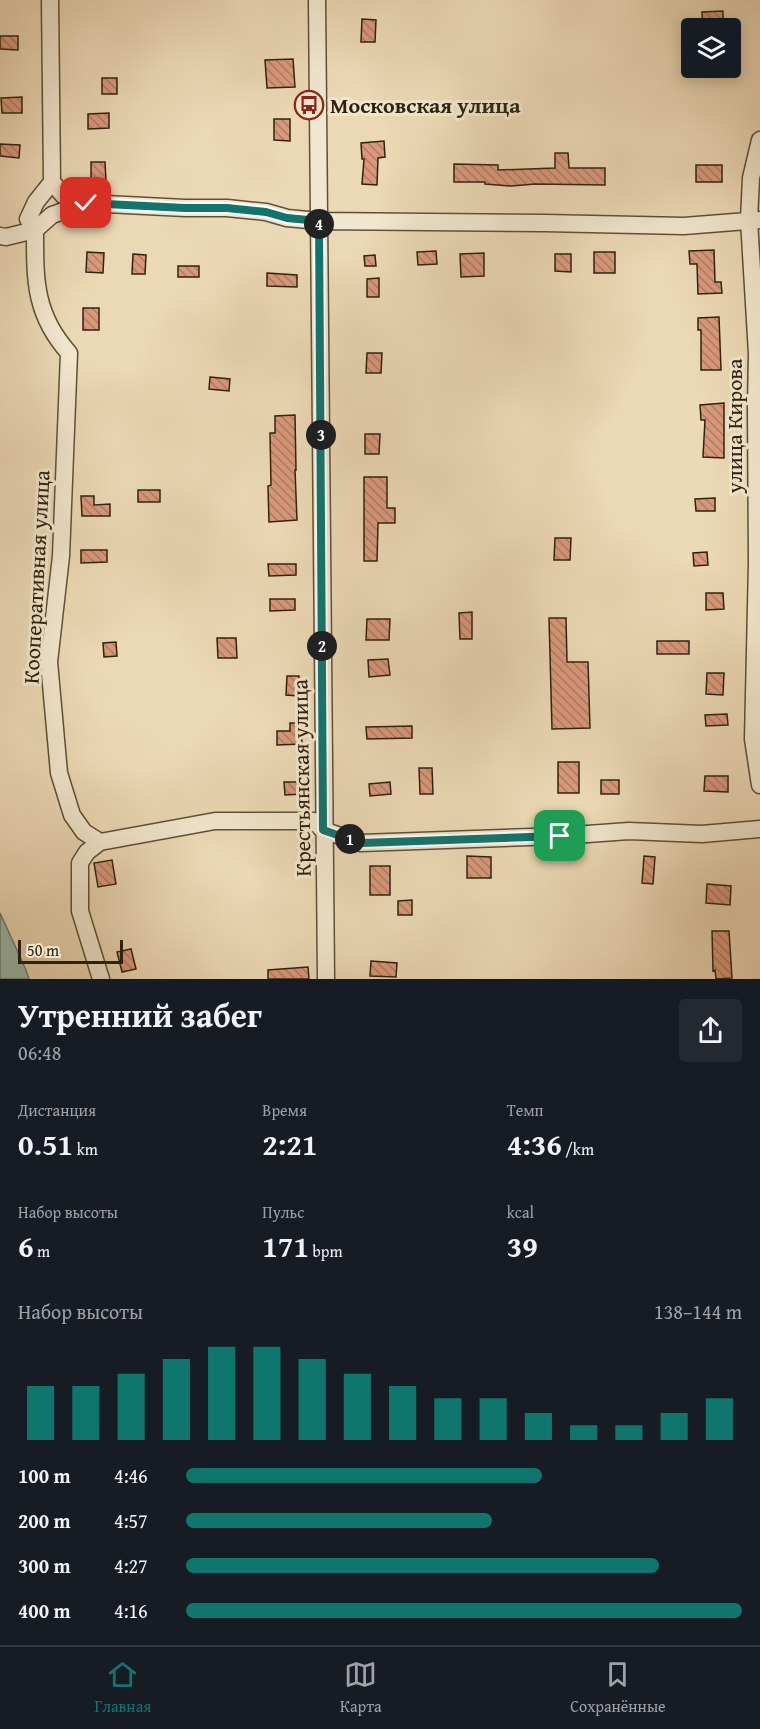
<!DOCTYPE html>
<html lang="ru">
<head>
<meta charset="utf-8">
<style>
	body { margin:0; font-family:"Gentium Book Plus",serif; background:#242831; color:#f1f3f6; height:100vh; display:flex; flex-direction:column; font-size:22px; white-space:nowrap }
	* { box-sizing:border-box; margin:0 }
	p { font-size:20px; color:#9ea1a6 }
	.icon { flex:none; width:33px; height:33px; fill:none; stroke:currentColor; stroke-width:2; stroke-linecap:round; stroke-linejoin:round }
	.map { position:relative; height:979px; overflow:hidden }
	.details { display:flex; flex-direction:column; background:#171b24; flex:1 }
	.details>* { flex:none }
	.tools { position:absolute; left:681px; top:18px; display:grid; gap:12px }
	.tools a { display:grid; place-items:center; width:60px; height:60px; border-radius:6px; background:#171b24; box-shadow:0 3px 15px #0003; font-size:30px }
	.scale { position:absolute; left:18px; bottom:15px; width:105px; box-sizing:border-box; padding-left:6px; border:3px solid #2f220f; border-top:0; font-size:16px; line-height:21px; white-space:nowrap; color:#2f220f; -webkit-text-stroke:4px #f2e6ce; paint-order:stroke }
	.pin { position:absolute; display:grid; place-items:center; width:51px; height:51px; color:#fff; margin:-26px; border-radius:12px; box-shadow:0 3px 9px #0006 }
	.km { position:absolute; width:30px; height:30px; margin:-15px; border-radius:50%; background:#222; color:#fff; font-size:16px; line-height:30px; text-align:center }
	.round { display:grid; place-items:center; flex:none; width:63px; height:63px; border-radius:6px; background:#242831 }
	.overview { display:flex; align-items:center; justify-content:space-between; height:102px; padding:0 18px }
	h1 { font-size:33px; font-weight:600; line-height:45px }
	.metrics { display:grid; grid-template-columns:repeat(3,1fr); gap:9px; height:102px; padding:6px 18px }
	.metrics div { display:grid; align-content:center }
	.metrics b { font-size:30px; font-weight:600 }
	.metrics small { font-size:16px; font-weight:400 }
	.metrics p { font-size:16px }
	.chart { height:168px; padding:12px 18px }
	.chart p { display:flex; justify-content:space-between }
	.chart svg { width:100%; height:108px; margin-top:6px; stroke:#0f766e; stroke-width:6 }
	ul { padding:0 18px; list-style:none; font-size:20px }
	li { display:grid; grid-template-columns:96px 72px 1fr; align-items:center; height:45px }
	li i { height:15px; border-radius:8px; background:#0f766e }
	.dock { display:flex; justify-content:space-around; align-items:center; height:84px; border-top:2px solid #363941; background:#171b24; font-size:16px; color:#9ea1a6 }
	.dock a { display:grid; justify-items:center; gap:3px }
	.dock .selected { color:#0f766e }
	.map>svg:first-child { display:block }
	.water { fill:#98b9af; stroke:#6e7d6f; stroke-width:1.5 }
	.building { fill:url(#building-back-hatch); stroke:#2f220f; stroke-width:1.5 }
	.lines { fill:none; stroke-linecap:round; stroke-linejoin:round }
	.minor-casing { stroke:#5e5038; stroke-width:19 }
	.minor { stroke:#f2e6ce; stroke-width:16 }
	.route-casing { stroke:#fff; stroke-width:12 }
	.route { stroke:#0f766e; stroke-width:8 }
	.labels { text-anchor:middle; stroke-width:6; stroke-linejoin:round; paint-order:stroke }
	.poi-label { font-size:22px; font-weight:bold; fill:#2f220f; stroke:#f2e6ce; text-anchor:start }
	.street-label { font-size:22px; fill:#2f220f; stroke:#f2e6ce }
</style>
</head>
<body>
<div class="map">
<svg width="760" height="979" viewBox="0 0 760 979">
	<defs>
		<pattern id="building-back-hatch" width="6" height="6" patternUnits="userSpaceOnUse" patternTransform="scale(1.5)"><rect width="6" height="6" fill="#d9987b"/><path d="M-1 5l2 2M0 0l6 6M5-1l2 2" fill="none" stroke="#b07c63"/></pattern>
	</defs>
	<rect width="100%" height="100%" fill="#ebd8b4"/>
	<filter id="stains"><feTurbulence type="fractalNoise" baseFrequency=".00333" numOctaves="4"/><feColorMatrix values="0 0 0 0 .2 0 0 0 0 .09 0 0 0 0 .02 0 0 0 .5 -.17"/></filter>
	<radialGradient id="worn" r=".72"><stop offset=".6" stop-color="#630" stop-opacity="0"/><stop offset="1" stop-color="#630" stop-opacity=".3"/></radialGradient>
	<path class="water" d="M0 913 26 970 29 979H0Z"/>
	<path class="building" d="M723 11V26H703L702 12Z
		M362 19 376 20 375 42H361Z
		M0 36H18V50L0 49Z
		M293 59 295 87 267 88 265 60Z
		M102 78H117V94H102Z
		M22 97V113H2L1 98Z
		M109 113V128L88 129V114Z
		M274 119H290V141L274 140Z
		M384 141 385 157 378 158 377 185 362 184 364 159H362L361 143Z
		M0 144 20 145 19 158 0 156Z
		M555 153H568L569 168H605V185L535 184 511 186 485 184V182H454V164L498 165V170L555 168Z
		M91 162H105L106 181 91 182Z
		M696 165H722V182H696Z
		M714 250 715 282H721L722 293 698 294 697 264H690L689 251Z
		M436 251 437 264 418 265 417 252Z
		M87 252 104 253 103 273 86 272Z
		M594 252H615V273H594Z
		M484 253V276L461 277 460 254Z
		M133 254 146 255 145 274H132Z
		M555 254H571V272L555 271Z
		M375 255 376 266H365L364 256Z
		M178 266H199V277H178Z
		M267 273 297 275V287L267 286Z
		M379 278V297H367V279Z
		M83 308H99V330H83Z
		M719 317 721 370H701V330H698V318Z
		M367 353H382L381 373H366Z
		M210 377 230 379 229 391 209 389Z
		M724 403V458L703 457 705 420H701L700 405Z
		M295 415 296 470H295L297 520 269 522 268 486 271 485 270 433H275V416Z
		M365 434H380L379 454H365Z
		M364 477H387V508H395V523H378L377 561H364Z
		M138 490H160V502H138Z
		M81 496H94V505L110 504V516H82Z
		M715 498V511H696L695 499Z
		M555 538H571L570 560H554Z
		M81 550H107V562L81 563Z
		M707 552 708 565 694 566 693 553Z
		M268 564H296V575L269 576Z
		M706 593H723L724 609 706 610Z
		M270 599H295V610L270 611Z
		M472 612V639H460L459 613Z
		M549 618H566L567 662H588L590 728 552 729Z
		M367 619H390L389 640H366Z
		M217 638H236L237 658H218Z
		M657 641H689V654H657Z
		M116 642 117 656 104 657 103 643Z
		M388 659 390 675 369 677 368 660Z
		M707 673H724L723 695 706 694Z
		M287 676H299L298 696 286 695Z
		M727 714 728 725 706 726 705 715Z
		M290 723H301L302 744 277 745V731H290Z
		M412 726V738L367 739 366 727Z
		M558 762H579V793H558Z
		M419 768H432L433 794H420Z
		M705 776H728V792L704 791Z
		M601 780H619V794H601Z
		M284 782H302V794L285 795Z
		M390 782 391 794 370 796 369 784Z
		M467 856 491 857V878H467Z
		M644 856 655 857 653 884 642 883Z
		M112 860 116 884 98 887 94 863Z
		M370 866H390V895H370Z
		M707 884 731 886 730 905 706 903Z
		M412 900V915H398V901Z
		M712 931H729L732 978 716 979 715 970 713 971Z
		M131 949 136 969 122 972 117 952Z
		M371 961 397 963 396 977 370 976Z
		M308 967 309 979H268V970Z"/>
	<g class="lines">
		<g class="minor-casing">
			<path id="minor" d="M50 0 52 182
				M317 0 326 979
				M760 140 751 178 749 220 757 354 756 406 757 563 753 739 760 785
				M86 203 52 215 35 230C35 279 34 314 69 353L61 556 49 662 59 773 72 815 84 832 100 842 87 852 80 863V911L101 979
				M0 236 6 237 35 230 28 219 36 202 52 182 63 195 86 203 185 208H227L266 212 287 218 319 221 544 223 684 226 760 220
				M100 842 215 821H314L323 830 361 843 560 836 629 831 702 834 760 829"/>
		</g>
		<use href="#minor" class="minor"/>
	</g>
	<g class="lines">
		<g class="route-casing">
			<path id="route" d="M86 203 185 208H227L266 212 287 218 319 221 323 830 361 843 560 836"/>
		</g>
		<use href="#route" class="route"/>
	</g>
	<defs>
		<g id="bus-ring" transform="scale(1.5)"><circle r="9.5" fill="#f2e6ce" stroke="#8f2418" stroke-width="1.5"/><path d="M-5-6H5V4H4V6H2V4H-2V6H-4V4H-5ZM-3.5-4V0h7V-4ZM-3.5 1.2v1.5H-2V1.2ZM2 1.2v1.5H3.5V1.2Z" fill="#8f2418"/></g>
	</defs>
	<g fill-rule="evenodd">
		<use href="#bus-ring" x="309" y="105"/>
	</g>
	<g class="labels">
		<g class="poi-label">
			<text x="330" y="113">Московская улица</text>
		</g>
		<g class="street-label">
			<text transform="translate(734 426) rotate(-90)" y="8">улица Кирова</text>
			<text transform="translate(36 577) rotate(-87)" y="8">Кооперативная улица</text>
			<text transform="translate(301 778) rotate(-91)" y="8">Крестьянская улица</text>
		</g>
	</g>
	<rect width="100%" height="100%" filter="url(#stains)"/>
	<rect width="100%" height="100%" fill="url(#worn)"/>
</svg>
<div class="tools">
<a><svg class="icon" aria-label="layers" viewBox="0 0 24 24"><path d="M12 4l9 5-9 5-9-5zM3 14l9 5 9-5"/></svg></a>
</div>
<div class="scale">50 m</div>
<div class="pin" style="left:560px;top:836px;background:#1e9e55"><svg class="icon" aria-label="arrive" viewBox="0 0 24 24"><path d="M6 21V4h12l-3 4 3 4H6"/></svg></div>
<div class="pin" style="left:86px;top:203px;background:#d93025"><svg class="icon" aria-label="check" viewBox="0 0 24 24"><path d="M5 12l5 5 9-10"/></svg></div>
<b class="km" style="left:350px;top:839px">1</b>
<b class="km" style="left:322px;top:646px">2</b>
<b class="km" style="left:321px;top:435px">3</b>
<b class="km" style="left:319px;top:224px">4</b>
</div>
<section class="details">
<div class="overview"><div><h1>Утренний забег</h1><p>06:48</p></div><a class="round"><svg class="icon" aria-label="share" viewBox="0 0 24 24"><path d="M12 15V3M7 8l5-5 5 5M5 13v7h14v-7"/></svg></a></div>
<div class="metrics">
<div><p>Дистанция</p><b>0.51<small> km</small></b></div>
<div><p>Время</p><b>2:21</b></div>
<div><p>Темп</p><b>4:36<small> /km</small></b></div>
</div>
<div class="metrics">
<div><p>Набор высоты</p><b>6<small> m</small></b></div>
<div><p>Пульс</p><b>171<small> bpm</small></b></div>
<div><p>kcal</p><b>39</b></div>
</div>
<div class="chart"><p><span>Набор высоты</span>138–144 m</p>
<svg viewBox="0 0 160 44" preserveAspectRatio="none"><path d="M5 44V22M15 44V22M25 44V17M35 44V11M45 44V6M55 44V6M65 44V11M75 44V17M85 44V22M95 44V27M105 44V27M115 44V33M125 44V38M135 44V38M145 44V33M155 44V27"/></svg>
</div>
<ul>
<li><b>100 m</b>4:46<i style="width:64%"></i></li>
<li><b>200 m</b>4:57<i style="width:55%"></i></li>
<li><b>300 m</b>4:27<i style="width:85%"></i></li>
<li><b>400 m</b>4:16<i style="width:100%"></i></li>
</ul>
</section>
<nav class="dock">
<a class="selected"><svg class="icon" aria-label="home" viewBox="0 0 24 24"><path d="M3 11l9-7 9 7M6 9v11h12V9"/></svg>Главная</a>
<a><svg class="icon" aria-label="map" viewBox="0 0 24 24"><path d="M3 6l6-2 6 2 6-2v14l-6 2-6-2-6 2zM9 4v14M15 6v14"/></svg>Карта</a>
<a><svg class="icon" aria-label="saved" viewBox="0 0 24 24"><path d="M7 4h10v16l-5-4-5 4z"/></svg>Сохранённые</a>
</nav>
</body>
</html>
